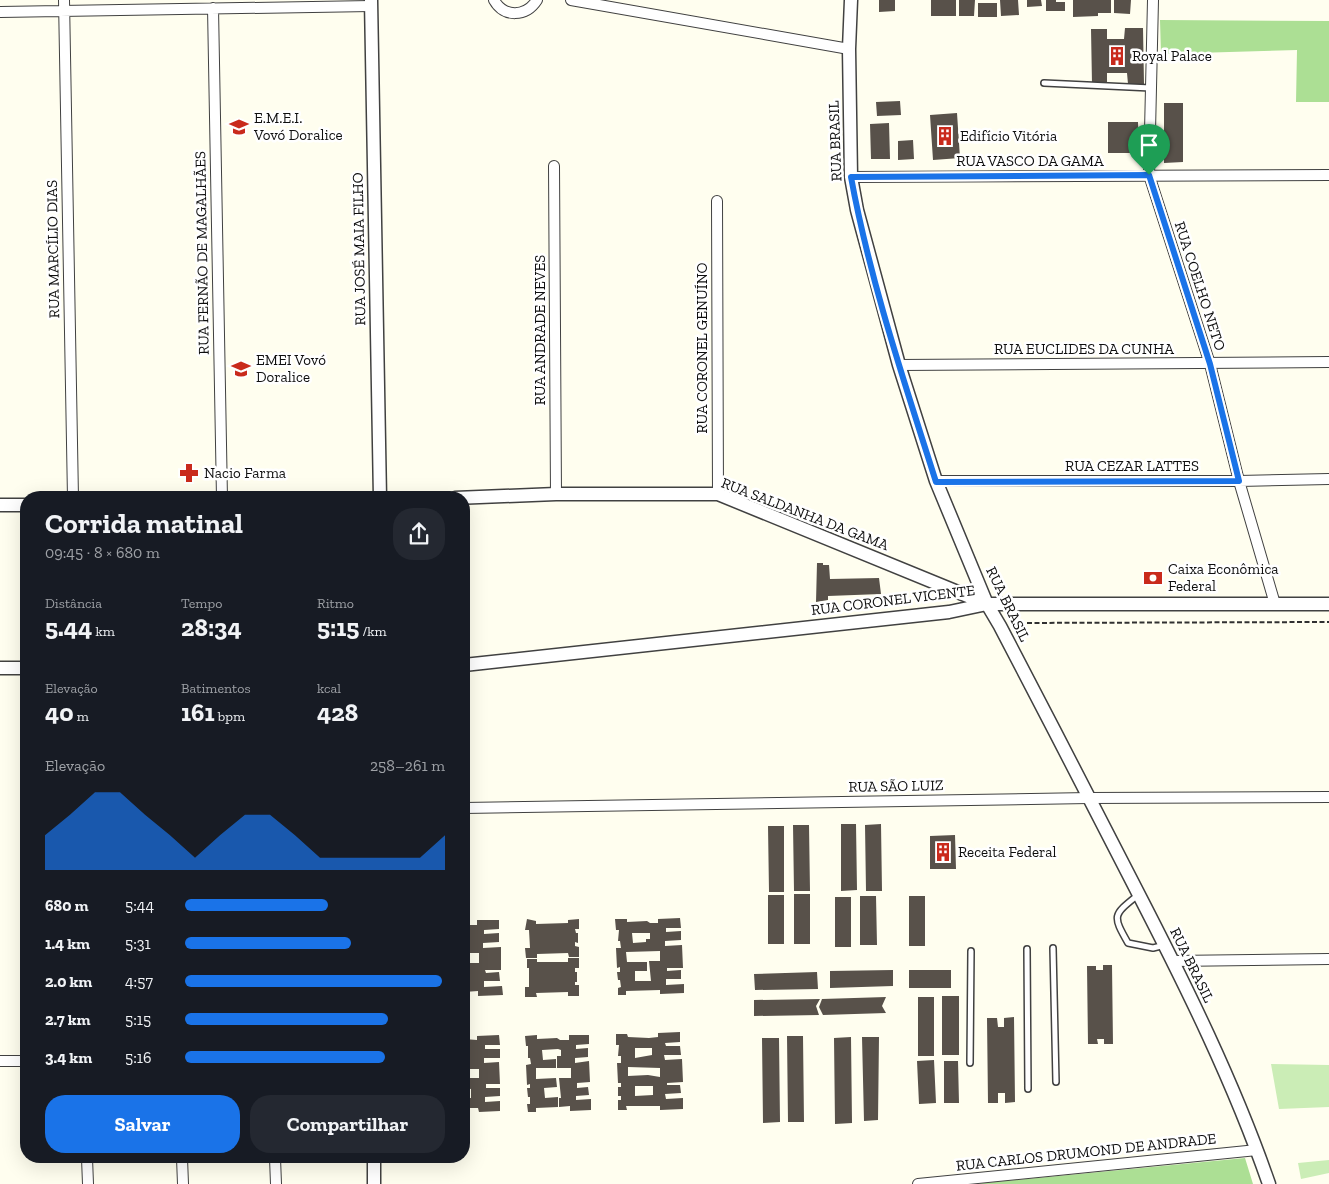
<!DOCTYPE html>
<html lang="pt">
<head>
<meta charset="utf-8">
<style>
	body { margin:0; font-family:"Zilla Slab",serif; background:#242831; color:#f1f3f6; height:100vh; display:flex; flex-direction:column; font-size:19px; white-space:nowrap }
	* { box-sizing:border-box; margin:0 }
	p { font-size:16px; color:#9ea1a6 }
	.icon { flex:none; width:28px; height:28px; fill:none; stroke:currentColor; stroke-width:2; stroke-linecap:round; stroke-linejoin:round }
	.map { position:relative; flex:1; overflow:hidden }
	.details { position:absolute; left:20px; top:491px; width:450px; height:672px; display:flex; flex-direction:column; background:#171b24; border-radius:20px; box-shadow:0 5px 20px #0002 }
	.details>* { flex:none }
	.pin { position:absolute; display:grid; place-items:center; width:42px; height:42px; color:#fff; margin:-51px -21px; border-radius:50% 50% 50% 0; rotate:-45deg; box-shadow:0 0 5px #0007 }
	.pin .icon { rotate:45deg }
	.round { display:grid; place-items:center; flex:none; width:52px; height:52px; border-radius:20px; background:#242831 }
	.summary { display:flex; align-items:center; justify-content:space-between; height:85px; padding:0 25px }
	h1 { font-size:28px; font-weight:800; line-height:38px }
	.stats { display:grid; grid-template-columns:repeat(3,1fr); gap:8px; height:85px; padding:5px 25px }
	.stats div { display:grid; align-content:center }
	.stats b { font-size:25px; font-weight:800 }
	.stats small { font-size:14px; font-weight:400 }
	.stats p { font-size:14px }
	.chart { height:140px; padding:10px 25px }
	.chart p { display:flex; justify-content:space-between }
	.chart svg { width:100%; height:90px; margin-top:5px; fill:#1a73e8; opacity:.7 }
	.button { display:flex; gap:10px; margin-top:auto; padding:10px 25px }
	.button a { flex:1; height:58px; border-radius:20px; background:#1a73e8; color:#fff; font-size:20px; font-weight:800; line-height:58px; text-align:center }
	.button a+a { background:#242831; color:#f1f3f6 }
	ul { padding:0 25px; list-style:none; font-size:16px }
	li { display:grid; grid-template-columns:80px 60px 1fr; align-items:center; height:38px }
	li i { height:12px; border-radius:6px; background:#1a73e8 }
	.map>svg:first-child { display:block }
	.green { fill:#cbedb6 }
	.forest { fill:#acdf94 }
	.building { fill:#58514a; fill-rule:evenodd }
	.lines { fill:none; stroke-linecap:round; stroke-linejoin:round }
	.service-casing { stroke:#414141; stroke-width:8 }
	.minor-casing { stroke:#414141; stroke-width:12 }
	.tertiary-casing { stroke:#414141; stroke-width:15 }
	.path { stroke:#303030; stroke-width:2; stroke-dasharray:5 2.5; stroke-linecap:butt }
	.service { stroke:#fff; stroke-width:5 }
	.minor { stroke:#fff; stroke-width:10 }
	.tertiary { stroke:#fff; stroke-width:12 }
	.route-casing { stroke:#fff; stroke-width:10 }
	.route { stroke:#1a73e8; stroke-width:6 }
	.labels { text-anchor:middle; stroke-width:5; stroke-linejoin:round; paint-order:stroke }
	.poi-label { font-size:15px; fill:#0e0e0e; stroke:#fff; text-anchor:start }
	.street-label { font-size:15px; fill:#0e0e0e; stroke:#fff }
</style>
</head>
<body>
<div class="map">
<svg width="1329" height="1184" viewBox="0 0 1329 1184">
	<rect width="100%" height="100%" fill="#fffeef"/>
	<path class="green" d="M1271 1064 1329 1065V1107L1279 1109Z
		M1329 1160V1173L1301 1179 1298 1163Z"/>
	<path class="forest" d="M1160 20 1329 21V102H1296L1297 50 1161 54Z
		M1245 1158 1253 1184H974Z"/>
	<path class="building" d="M879 0H895V11L879 12Z
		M931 0H956V16H931Z
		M959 0H975L974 16H959Z
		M1000 0H1018L1019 15 1001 16Z
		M1027 0H1041L1042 6 1027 7Z
		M1046 0H1056V2H1065V11H1046Z
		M1073 0H1111V13H1098V16L1073 17Z
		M1114 0H1131L1130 14 1114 13Z
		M978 3H997V17H978Z
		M1125 28H1143L1144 84H1128L1127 73H1107V84H1092L1091 29H1107V39H1124Z
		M900 101 901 115 877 116 876 102Z
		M1164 103H1183V162L1164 163Z
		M957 113 960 158 933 160 930 115Z
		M1108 122H1138L1139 153H1108Z
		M889 123 890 159H871L870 124Z
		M913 140 914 159 898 160V141Z
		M817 563H823V565H829L830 579 879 578 881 594 828 596V600L816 602Z
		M841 824H856L857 890 841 891Z
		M881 824 882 891H866L865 825Z
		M793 825H809L810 891H794Z
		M768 826H784V892H769Z
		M955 835 956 869H930V836Z
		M794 894H810V944H794Z
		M768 895H784V944H768Z
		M860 896H876L877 945H860Z
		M909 896H925V946H909Z
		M835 897H851V947H835Z
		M680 918 681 928H666V932L681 931V940L665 941V946L682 945 683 968H667V971L681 970V979H666V985L684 984V993L660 994V990L626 991V995H618V988L621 987 620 980H618L617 972H620V967L617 968 616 948H621L620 941H618L619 930H616L615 919H627V922L647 921 650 923H658V919ZM632 933H650V939H646V942L633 943ZM660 951V961H649L651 981H635V971H647V962H627L626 952Z
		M527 919 536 921V924L568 923V920L579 919V929H575L576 933H578V943L575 942V946L579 947V957H569L568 953 537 954V958H526L525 948H530L529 930H525Z
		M477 920H499V929L484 930V934L499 933V942L483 943V948L501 947V970H485L486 973 499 972 500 981H484V987L502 986 503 995 478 996V991L464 992V982L469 983V973H464V963H479V953H464V944H470L469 935 464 934V925H477Z
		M568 958H579V968H575V972H577V982H575V985H579V996H568V992L536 993 537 997H525V987H529V968H527V959H537V962H568Z
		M1103 965H1112L1113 1044H1104V1039H1097L1098 1044H1088L1087 966H1096V970H1103Z
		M893 970V986L830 988V971Z
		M909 970H951V988H909Z
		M817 972 818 989 755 990 754 974Z
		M942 996H959V1055H942Z
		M886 997 882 1006 886 1013 823 1015 819 1007 822 999Z
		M918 997H934V1056H918Z
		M820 999 816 1006 819 1015 754 1016V1000Z
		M1014 1017 1015 1102 1005 1103V1093H998V1103H988L987 1018H997L998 1027H1004V1018Z
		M680 1032V1042L665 1043 666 1046H680L681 1055H664L665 1060 682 1059 683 1082 667 1083V1085H680L681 1093 665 1094 666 1099 683 1098V1109L660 1110V1106H626L627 1110H618V1100H621V1096H618V1087H621V1083H618L617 1063H621V1056H618L619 1045H616V1034H627L628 1037 649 1038 658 1037V1033ZM635 1048H652V1055L635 1058ZM628 1067 660 1068V1077L648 1075 628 1076ZM635 1086H653V1095L635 1096Z
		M499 1035 500 1045H485V1049H500V1058H484V1063L499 1062 500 1084H486V1088H500V1096L485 1097V1102L500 1101V1111L479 1112 478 1108H464V1098H471V1089L464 1088V1078H479V1069H464V1058H470V1050L464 1049V1039L477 1040V1036Z
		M537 1035V1039L557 1038 560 1040H569V1035H589V1044L576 1045V1049L588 1048V1057L575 1058V1063L589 1061 590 1082 577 1083V1088L588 1087 589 1095 576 1096V1100L591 1099V1110L570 1111V1106L559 1107V1098H561L559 1078H571V1068H557V1056H561V1050L558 1049 542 1050 543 1060 556 1059V1068H536V1079L556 1078 557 1087 544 1088 545 1098 558 1097V1107L536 1108V1112H528L527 1104H530V1097H528L527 1088H530V1084L527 1085 526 1065 531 1064 530 1058H528V1046H526L525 1036Z
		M787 1036H803L804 1122H788Z
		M851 1037 852 1123 835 1124 834 1038Z
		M862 1037H879L878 1120 864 1121Z
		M762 1038H779L780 1122 763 1123Z
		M934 1060 936 1103 919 1104 917 1061Z
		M944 1061H958L959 1103H944Z"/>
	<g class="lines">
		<g class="service-casing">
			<path id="service" d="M1044 83 1151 88
				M1138 895C1113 915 1112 915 1128 943L1153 948 1165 945
				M1053 948 1056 1082
				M1027 949 1028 1089
				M970 1063 971 951"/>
		</g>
		<g class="minor-casing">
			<path id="minor" d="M64 0 73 498
				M494 0C504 18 526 17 537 0
				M571 0 849 49
				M1153 0 1149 175 1210 364 1239 481 1275 604
				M213 8 222 498
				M0 12 371 6
				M554 166 556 494
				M851 177 1329 175
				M717 201 718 494
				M899 365 1329 362
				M936 481H1239L1329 479
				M464 808 1089 798 1329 797
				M1173 961 1329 959
				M0 1061H26
				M87 1158 88 1184
				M182 1158 183 1184
				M275 1158 276 1184
				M918 1184 1257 1150"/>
		</g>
		<g class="tertiary-casing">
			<path id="tertiary" d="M371 0 380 498
				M851 0 849 49 851 177 857 210 899 365 936 481 987 604 1000 626C1046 714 1092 803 1137 891 1186 986 1234 1083 1269 1184
				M455 498 556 494H718L987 604
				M0 505H26
				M464 665 949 612 987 604H1329
				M0 668H26
				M374 1158V1184"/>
		</g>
		<path class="path" d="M1012 623 1329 622"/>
		<use href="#service" class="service"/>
		<use href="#minor" class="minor"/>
		<use href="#tertiary" class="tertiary"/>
	</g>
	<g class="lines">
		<g class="route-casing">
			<path id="route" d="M1149 175 1210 364 1239 481 936 482C904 381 870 281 851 177Z"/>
		</g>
		<use href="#route" class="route"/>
	</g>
	<defs>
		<g id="building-bare" transform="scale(1.5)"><path d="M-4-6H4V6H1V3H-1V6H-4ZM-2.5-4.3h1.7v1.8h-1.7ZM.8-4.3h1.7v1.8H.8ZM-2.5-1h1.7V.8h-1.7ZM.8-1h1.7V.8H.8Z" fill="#c92a1c" stroke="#fff" stroke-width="2.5" paint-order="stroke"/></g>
		<g id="school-bare" transform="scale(1.5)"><path d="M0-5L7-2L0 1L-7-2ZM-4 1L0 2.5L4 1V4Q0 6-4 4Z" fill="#c92a1c" stroke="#fff" stroke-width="2.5" paint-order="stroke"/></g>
		<g id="pharmacy-bare" transform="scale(1.5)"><path d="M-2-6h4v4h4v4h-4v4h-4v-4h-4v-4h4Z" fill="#c92a1c" stroke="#fff" stroke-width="2.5" paint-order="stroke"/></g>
		<g id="bank-bare" transform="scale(1.5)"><path d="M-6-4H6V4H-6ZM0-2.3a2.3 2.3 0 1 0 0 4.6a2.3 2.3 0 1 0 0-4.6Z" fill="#c92a1c" stroke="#fff" stroke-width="2.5" paint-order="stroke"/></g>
	</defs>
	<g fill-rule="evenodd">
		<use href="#building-bare" x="1117" y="56"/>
		<use href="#school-bare" x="239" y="127"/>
		<use href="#building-bare" x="945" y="136"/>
		<use href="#school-bare" x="241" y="369"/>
		<use href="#pharmacy-bare" x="189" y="473"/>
		<use href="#bank-bare" x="1153" y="578"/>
		<use href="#building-bare" x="943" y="852"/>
	</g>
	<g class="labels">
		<g class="poi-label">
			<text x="1132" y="61">Royal Palace</text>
			<text x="254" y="123">E.M.E.I.<tspan x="254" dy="17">Vovó Doralice</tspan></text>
			<text x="960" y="141">Edifício Vitória</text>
			<text x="256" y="365">EMEI Vovó<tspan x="256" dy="17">Doralice</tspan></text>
			<text x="204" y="478">Nacio Farma</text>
			<text x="1168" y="574">Caixa Econômica<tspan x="1168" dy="17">Federal</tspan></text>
			<text x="958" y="857">Receita Federal</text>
		</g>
		<g class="street-label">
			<text transform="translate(835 141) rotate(-92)" y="5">RUA BRASIL</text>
			<text x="1030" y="166">RUA VASCO DA GAMA</text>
			<text transform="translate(53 249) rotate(-91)" y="5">RUA MARCÍLIO DIAS</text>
			<text transform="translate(359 249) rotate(-91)" y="5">RUA JOSÉ MAIA FILHO</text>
			<text transform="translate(202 253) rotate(-91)" y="5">RUA FERNÃO DE MAGALHÃES</text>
			<text transform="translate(1200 286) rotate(72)" y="5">RUA COELHO NETO</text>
			<text transform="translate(540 330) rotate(-90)" y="5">RUA ANDRADE NEVES</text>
			<text transform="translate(702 348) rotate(-90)" y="5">RUA CORONEL GENUÍNO</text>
			<text x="1084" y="354">RUA EUCLIDES DA CUNHA</text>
			<text x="1132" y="471">RUA CEZAR LATTES</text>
			<text transform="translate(805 514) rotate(21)" y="5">RUA SALDANHA DA GAMA</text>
			<text transform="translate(893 600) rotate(-7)" y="5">RUA CORONEL VICENTE</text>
			<text transform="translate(1008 604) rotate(64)" y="5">RUA BRASIL</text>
			<text transform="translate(896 786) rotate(-1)" y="5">RUA SÃO LUIZ</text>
			<text transform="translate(1192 965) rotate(64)" y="5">RUA BRASIL</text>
			<text transform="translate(1086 1152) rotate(-6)" y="5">RUA CARLOS DRUMOND DE ANDRADE</text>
		</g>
	</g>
</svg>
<div class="pin" style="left:1149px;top:175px;background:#1e9e55"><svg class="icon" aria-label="arrive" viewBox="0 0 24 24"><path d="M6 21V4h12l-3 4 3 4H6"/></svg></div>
<section class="details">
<div class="summary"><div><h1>Corrida matinal</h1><p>09:45 · 8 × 680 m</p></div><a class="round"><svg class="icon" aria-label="share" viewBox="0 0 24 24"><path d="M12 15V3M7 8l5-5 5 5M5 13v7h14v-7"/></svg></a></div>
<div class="stats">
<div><p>Distância</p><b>5.44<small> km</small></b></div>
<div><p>Tempo</p><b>28:34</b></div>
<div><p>Ritmo</p><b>5:15<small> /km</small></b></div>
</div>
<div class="stats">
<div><p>Elevação</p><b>40<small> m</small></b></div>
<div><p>Batimentos</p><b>161<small> bpm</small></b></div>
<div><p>kcal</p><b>428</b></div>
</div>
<div class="chart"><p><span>Elevação</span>258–261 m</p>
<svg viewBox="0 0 160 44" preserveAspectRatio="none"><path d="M0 44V27L10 17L20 6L30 6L40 17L50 27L60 38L70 27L80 17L90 17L100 27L110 38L120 38L130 38L140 38L150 38L160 27V44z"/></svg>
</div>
<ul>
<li><b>680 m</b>5:44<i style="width:55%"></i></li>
<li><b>1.4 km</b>5:31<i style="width:64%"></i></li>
<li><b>2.0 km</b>4:57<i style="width:99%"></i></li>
<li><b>2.7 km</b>5:15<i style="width:78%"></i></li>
<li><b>3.4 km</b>5:16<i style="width:77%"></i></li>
</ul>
<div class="button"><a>Salvar</a><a>Compartilhar</a></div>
</section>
</div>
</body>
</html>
